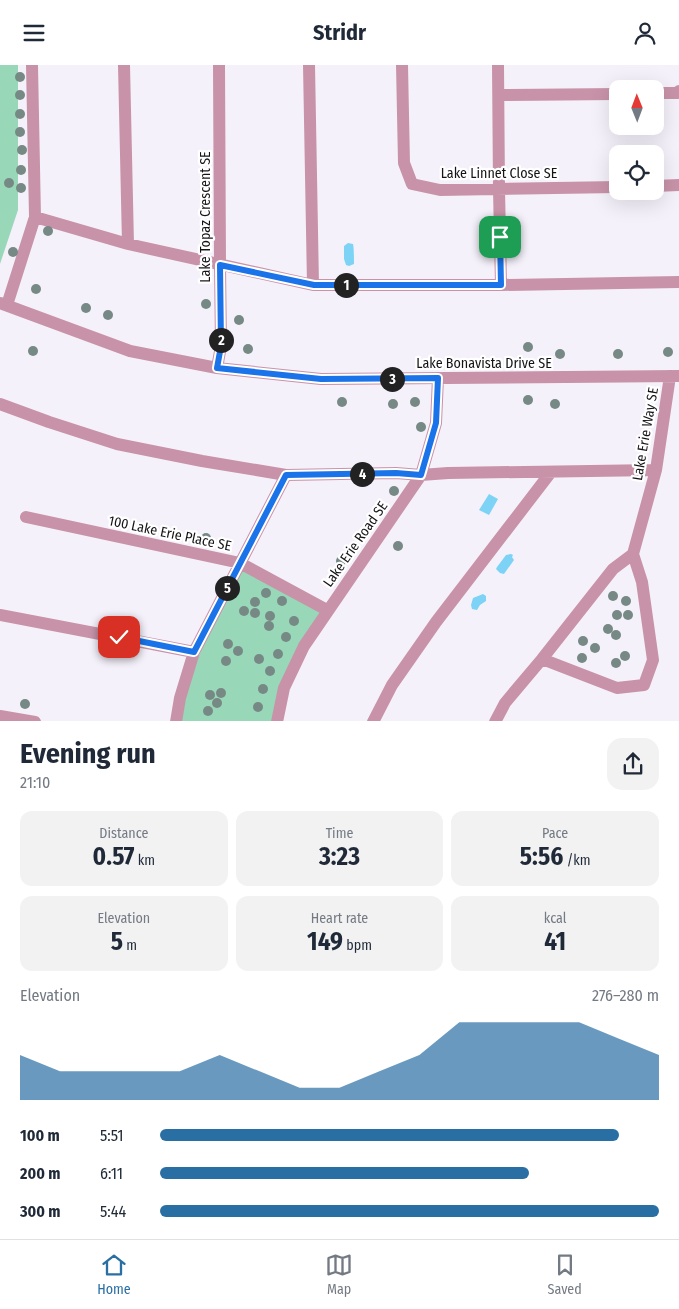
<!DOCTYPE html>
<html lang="en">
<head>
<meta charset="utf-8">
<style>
	body { margin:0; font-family:"Fira Sans Condensed",sans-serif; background:#f2f2f3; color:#1f2937; height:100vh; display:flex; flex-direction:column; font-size:19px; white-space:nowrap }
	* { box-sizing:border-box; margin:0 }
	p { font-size:16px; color:#747a83 }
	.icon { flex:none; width:28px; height:28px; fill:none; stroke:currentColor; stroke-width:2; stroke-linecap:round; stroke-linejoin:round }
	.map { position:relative; height:656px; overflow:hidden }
	.side { display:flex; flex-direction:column; background:#fff; flex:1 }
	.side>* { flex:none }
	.needle { width:32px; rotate:359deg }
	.buttons { position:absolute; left:609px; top:15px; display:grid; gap:10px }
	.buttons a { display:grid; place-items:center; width:55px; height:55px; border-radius:10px; background:#fff; box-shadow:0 5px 20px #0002; font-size:25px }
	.pin { position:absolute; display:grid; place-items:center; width:42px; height:42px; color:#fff; margin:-21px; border-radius:10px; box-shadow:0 2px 8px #0006 }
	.km { position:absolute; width:25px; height:25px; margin:-12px; border-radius:50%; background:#222; color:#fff; font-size:14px; line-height:25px; text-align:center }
	.round { display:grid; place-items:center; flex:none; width:52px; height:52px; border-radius:15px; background:#f2f2f3 }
	.head { display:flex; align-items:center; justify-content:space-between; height:85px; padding:0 20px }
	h1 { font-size:28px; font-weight:700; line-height:38px }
	.stats { display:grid; grid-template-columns:repeat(3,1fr); gap:8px; height:85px; padding:5px 20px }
	.stats div { display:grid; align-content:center; border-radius:12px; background:#f2f2f3; text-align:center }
	.stats b { font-size:25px; font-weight:700 }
	.stats small { font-size:14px; font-weight:400 }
	.stats p { font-size:14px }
	.chart { height:140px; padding:10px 20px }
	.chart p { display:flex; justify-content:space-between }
	.chart svg { width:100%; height:90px; margin-top:5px; fill:#2a6fa4; opacity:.7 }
	ul { padding:0 20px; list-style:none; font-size:16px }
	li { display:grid; grid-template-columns:80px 60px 1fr; align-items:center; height:38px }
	li i { height:12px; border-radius:6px; background:#2a6fa4 }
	header { display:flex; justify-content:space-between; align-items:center; height:65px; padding:0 20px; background:#fff; font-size:22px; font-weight:700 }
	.menu { display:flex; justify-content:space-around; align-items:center; height:70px; border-top:1px solid #e0e1e3; background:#fff; font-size:14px; color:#747a83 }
	.menu a { display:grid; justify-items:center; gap:2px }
	.menu .current { color:#2a6fa4 }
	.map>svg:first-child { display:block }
	.green { fill:#98d7b8 }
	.water { fill:#7dd3f6 }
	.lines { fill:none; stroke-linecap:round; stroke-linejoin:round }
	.minor { stroke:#c893a8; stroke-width:12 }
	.tree { fill:#778985 }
	.route-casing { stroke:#fff; stroke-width:10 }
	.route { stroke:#1a73e8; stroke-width:6 }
	.labels { text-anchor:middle; stroke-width:4.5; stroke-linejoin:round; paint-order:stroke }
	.street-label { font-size:14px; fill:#141316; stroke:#fff }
</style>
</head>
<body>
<header><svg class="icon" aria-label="menu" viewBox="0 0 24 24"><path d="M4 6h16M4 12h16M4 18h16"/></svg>Stridr<svg class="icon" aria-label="person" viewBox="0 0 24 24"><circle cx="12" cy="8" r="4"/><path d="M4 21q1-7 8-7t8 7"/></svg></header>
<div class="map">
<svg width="679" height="657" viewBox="0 0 679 657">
	<rect width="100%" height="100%" fill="#f5f1fb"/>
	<path class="green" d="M0 0H18V145L0 199Z
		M240 498 327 545 304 581 277 656 176 657 180 633Z"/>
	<path class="water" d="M348 178 353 179C354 182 354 196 354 199L349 201 346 200 344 194V181Z
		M489 429 498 434 489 450 479 445Z
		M511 489 513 490 512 492 514 495 504 509 500 508 496 504 497 502 506 490Z
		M483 529 486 531V536L480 540 477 545 472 544 471 540 473 533Z"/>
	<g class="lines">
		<path class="minor" d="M124 0 128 179
			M309 0 313 220
			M402 0 404 98 412 119 440 125 618 122
			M498 0 499 124 501 220
			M655 28H677L679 26
			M499 30 618 29
			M655 121 679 120
			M35 152 128 179 313 220H501L679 217
			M0 238 130 286 217 303 321 314 679 311
			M7 240 35 152 32 0
			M217 303 221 281 220 200 219 0
			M0 339 49 357 117 379 202 396 286 410 396 408 421 410 448 408 656 405
			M26 452 240 498 327 545
			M0 550 194 587
			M542 594 617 623 644 620 653 595 642 517 633 489
			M0 651 35 657
			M176 657 180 633 194 587 286 410
			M277 657 284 623 304 581 421 410 436 358 438 313
			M373 657 392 620 436 557 551 407
			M495 657 505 638 542 594 613 504 633 489 656 405 670 311"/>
	</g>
	<g class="tree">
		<circle cx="20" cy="12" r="5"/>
		<circle cx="20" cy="30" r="5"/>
		<circle cx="20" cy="49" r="5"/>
		<circle cx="20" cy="67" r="5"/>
		<circle cx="22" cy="85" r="5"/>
		<circle cx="21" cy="105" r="5"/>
		<circle cx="9" cy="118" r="5"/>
		<circle cx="21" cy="123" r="5"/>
		<circle cx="48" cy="166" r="5"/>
		<circle cx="13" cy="187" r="5"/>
		<circle cx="36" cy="224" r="5"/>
		<circle cx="206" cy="239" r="5"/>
		<circle cx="86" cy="243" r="5"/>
		<circle cx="108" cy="250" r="5"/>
		<circle cx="239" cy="255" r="5"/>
		<circle cx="528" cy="282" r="5"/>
		<circle cx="248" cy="284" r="5"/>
		<circle cx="33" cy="286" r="5"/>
		<circle cx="668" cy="287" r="5"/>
		<circle cx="560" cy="289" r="5"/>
		<circle cx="618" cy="289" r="5"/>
		<circle cx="528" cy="335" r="5"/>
		<circle cx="342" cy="337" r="5"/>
		<circle cx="415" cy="337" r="5"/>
		<circle cx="393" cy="339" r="5"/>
		<circle cx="555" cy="339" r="5"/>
		<circle cx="421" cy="362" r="5"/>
		<circle cx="394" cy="426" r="5"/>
		<circle cx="206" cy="473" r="5"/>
		<circle cx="398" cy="481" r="5"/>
		<circle cx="341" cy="496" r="5"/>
		<circle cx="266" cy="528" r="5"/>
		<circle cx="613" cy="531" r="5"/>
		<circle cx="282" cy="536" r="5"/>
		<circle cx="626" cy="536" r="5"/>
		<circle cx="255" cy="537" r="5"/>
		<circle cx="244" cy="546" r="5"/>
		<circle cx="255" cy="548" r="5"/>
		<circle cx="617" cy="550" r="5"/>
		<circle cx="628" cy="550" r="5"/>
		<circle cx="270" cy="551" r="5"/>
		<circle cx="294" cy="556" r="5"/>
		<circle cx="269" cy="561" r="5"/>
		<circle cx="608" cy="564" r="5"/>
		<circle cx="616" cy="570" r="5"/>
		<circle cx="286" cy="572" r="5"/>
		<circle cx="583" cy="576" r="5"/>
		<circle cx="228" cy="579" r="5"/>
		<circle cx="595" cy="583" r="5"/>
		<circle cx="238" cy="586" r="5"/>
		<circle cx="278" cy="589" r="5"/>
		<circle cx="625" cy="591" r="5"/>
		<circle cx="582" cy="593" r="5"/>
		<circle cx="259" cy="594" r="5"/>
		<circle cx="226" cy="596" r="5"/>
		<circle cx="616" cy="598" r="5"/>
		<circle cx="270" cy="606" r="5"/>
		<circle cx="263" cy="624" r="5"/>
		<circle cx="221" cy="628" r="5"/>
		<circle cx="210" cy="630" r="5"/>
		<circle cx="217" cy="638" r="5"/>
		<circle cx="25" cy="639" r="5"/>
		<circle cx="258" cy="642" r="5"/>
		<circle cx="208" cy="646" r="5"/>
	</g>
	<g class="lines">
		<g class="route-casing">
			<path id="route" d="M119 572 194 587 286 410 396 408 421 410 436 358 438 313 321 314 217 303 221 281 220 200 314 220H501L500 172"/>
		</g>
		<use href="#route" class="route"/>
	</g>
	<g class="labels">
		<g class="street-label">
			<text x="499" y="113">Lake Linnet Close SE</text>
			<text transform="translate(205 152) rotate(-90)" y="5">Lake Topaz Crescent SE</text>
			<text x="484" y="303">Lake Bonavista Drive SE</text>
			<text transform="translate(645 369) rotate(-80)" y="5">Lake Erie Way SE</text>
			<text transform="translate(170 468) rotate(12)" y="5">100 Lake Erie Place SE</text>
			<text transform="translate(355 479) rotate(-55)" y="5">Lake Erie Road SE</text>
		</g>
	</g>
</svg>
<div class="buttons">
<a><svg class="needle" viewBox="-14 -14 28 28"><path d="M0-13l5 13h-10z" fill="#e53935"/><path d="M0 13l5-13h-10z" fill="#747a83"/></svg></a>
<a><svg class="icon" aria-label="locate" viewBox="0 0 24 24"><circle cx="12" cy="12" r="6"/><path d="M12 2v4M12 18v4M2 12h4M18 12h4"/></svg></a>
</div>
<div class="pin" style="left:500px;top:172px;background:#1e9e55"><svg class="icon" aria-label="arrive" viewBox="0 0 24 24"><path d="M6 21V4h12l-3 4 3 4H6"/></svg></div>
<div class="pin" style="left:119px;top:572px;background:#d93025"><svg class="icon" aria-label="check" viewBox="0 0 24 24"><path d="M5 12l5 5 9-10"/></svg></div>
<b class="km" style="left:346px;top:220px">1</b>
<b class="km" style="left:221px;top:275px">2</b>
<b class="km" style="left:392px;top:314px">3</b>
<b class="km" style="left:362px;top:409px">4</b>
<b class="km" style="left:227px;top:523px">5</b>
</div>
<section class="side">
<div class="head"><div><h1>Evening run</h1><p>21:10</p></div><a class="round"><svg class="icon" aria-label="share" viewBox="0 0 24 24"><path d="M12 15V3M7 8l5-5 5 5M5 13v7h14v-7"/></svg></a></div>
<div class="stats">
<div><p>Distance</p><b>0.57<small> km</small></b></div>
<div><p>Time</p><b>3:23</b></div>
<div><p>Pace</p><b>5:56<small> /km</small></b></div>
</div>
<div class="stats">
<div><p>Elevation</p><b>5<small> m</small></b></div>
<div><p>Heart rate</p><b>149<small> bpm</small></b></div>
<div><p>kcal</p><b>41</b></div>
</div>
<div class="chart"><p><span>Elevation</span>276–280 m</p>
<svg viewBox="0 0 160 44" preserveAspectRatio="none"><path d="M0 44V22L10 30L20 30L30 30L40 30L50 22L60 30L70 38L80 38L90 30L100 22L110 6L120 6L130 6L140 6L150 14L160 22V44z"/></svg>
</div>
<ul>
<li><b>100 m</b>5:51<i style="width:92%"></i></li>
<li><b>200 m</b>6:11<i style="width:74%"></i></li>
<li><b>300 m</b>5:44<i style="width:100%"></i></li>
</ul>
</section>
<nav class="menu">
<a class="current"><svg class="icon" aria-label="home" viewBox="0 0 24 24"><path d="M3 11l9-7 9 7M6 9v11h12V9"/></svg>Home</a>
<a><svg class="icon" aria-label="map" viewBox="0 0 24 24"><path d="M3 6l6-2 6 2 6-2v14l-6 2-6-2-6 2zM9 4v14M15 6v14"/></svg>Map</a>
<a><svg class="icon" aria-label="saved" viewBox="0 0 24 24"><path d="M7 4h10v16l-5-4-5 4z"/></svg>Saved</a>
</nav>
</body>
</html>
